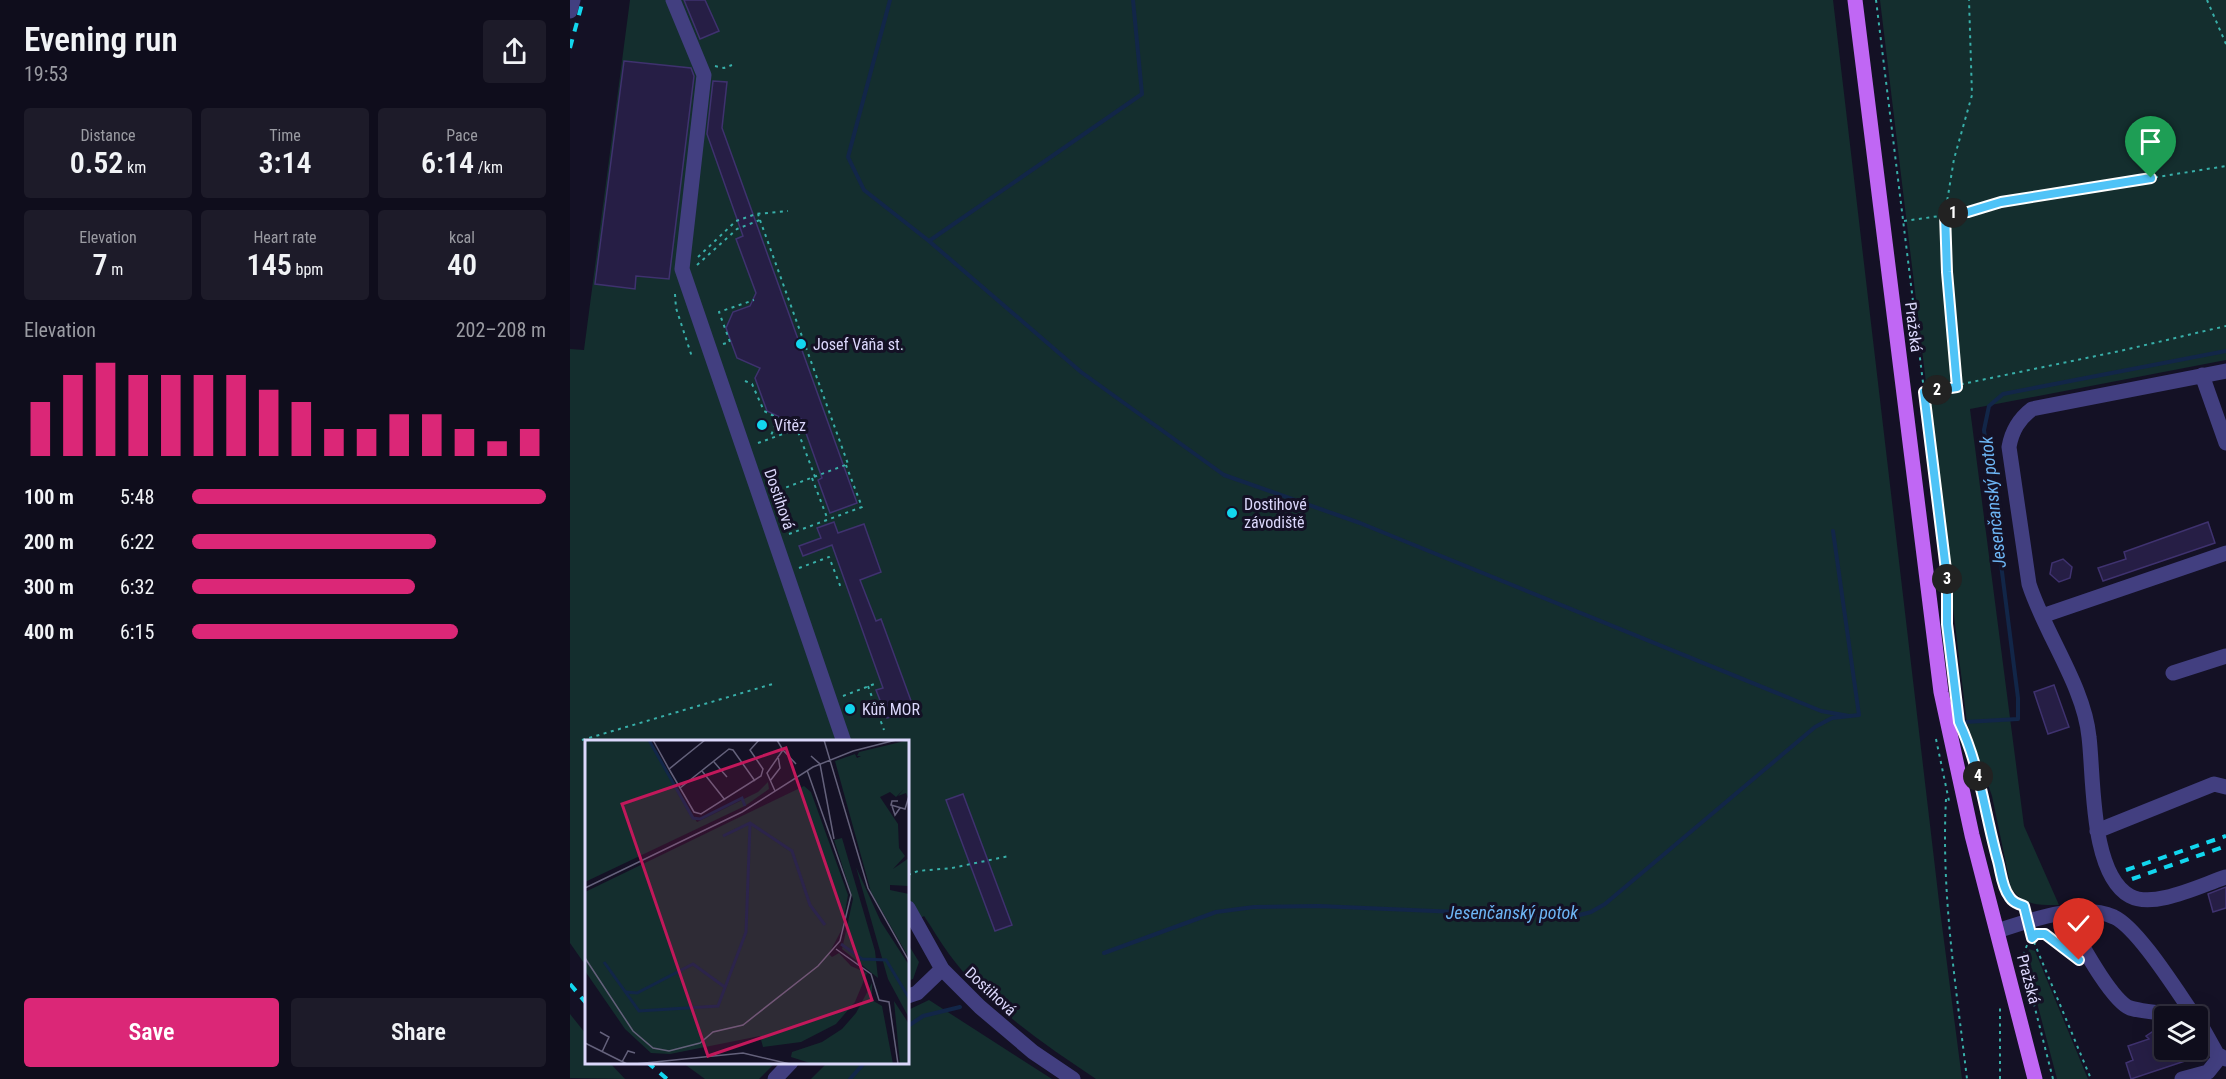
<!DOCTYPE html>
<html lang="en">
<head>
<meta charset="utf-8">
<style>
	body { margin:0; font-family:"Roboto Condensed",sans-serif; background:#1d1b29; color:#f1f3f6; height:100vh; display:flex; flex-direction:column; font-size:22px; white-space:nowrap }
	* { box-sizing:border-box; margin:0 }
	p { font-size:20px; color:#9b9ca3 }
	.icon { flex:none; width:33px; height:33px; fill:none; stroke:currentColor; stroke-width:2; stroke-linecap:round; stroke-linejoin:round }
	.map { position:relative; flex:1; overflow:hidden }
	.sheet { display:flex; flex-direction:column; background:#0f0d1c; width:570px }
	.sheet>* { flex:none }
	.fabs { position:absolute; left:1584px; top:1006px; display:grid; gap:12px }
	.fabs a { display:grid; place-items:center; width:54px; height:54px; border-radius:6px; background:#0f0d1c; box-shadow:0 6px 24px #0002,0 0 0 2px #2f2d3b; font-size:30px }
	.pin { position:absolute; display:grid; place-items:center; width:51px; height:51px; color:#fff; margin:-62px -26px; border-radius:50% 50% 50% 0; rotate:-45deg; box-shadow:0 0 6px #0007 }
	.pin .icon { rotate:45deg }
	.km { position:absolute; width:30px; height:30px; margin:-15px; border-radius:50%; background:#222; color:#fff; font-size:16px; line-height:30px; text-align:center }
	.round { display:grid; place-items:center; flex:none; width:63px; height:63px; border-radius:6px; background:#1d1b29 }
	.headline { display:flex; align-items:center; justify-content:space-between; height:102px; padding:0 24px }
	h1 { font-size:33px; font-weight:600; line-height:45px }
	.metrics { display:grid; grid-template-columns:repeat(3,1fr); gap:9px; height:102px; padding:6px 24px }
	.metrics div { display:grid; align-content:center; border-radius:6px; background:#1d1b29; text-align:center }
	.metrics b { font-size:30px; font-weight:600 }
	.metrics small { font-size:16px; font-weight:400 }
	.metrics p { font-size:16px }
	.chart { height:168px; padding:12px 24px }
	.chart p { display:flex; justify-content:space-between }
	.chart svg { width:100%; height:108px; margin-top:6px; stroke:#db2777; stroke-width:6 }
	.action { display:flex; gap:12px; margin-top:auto; padding:12px 24px }
	.action a { flex:1; height:69px; border-radius:6px; background:#db2777; color:#fff; font-size:24px; font-weight:600; line-height:69px; text-align:center }
	.action a+a { background:#1d1b29; color:#f1f3f6 }
	ul { padding:0 24px; list-style:none; font-size:20px }
	li { display:grid; grid-template-columns:96px 72px 1fr; align-items:center; height:45px }
	li i { height:15px; border-radius:8px; background:#db2777 }
	main { display:flex; flex:1; min-height:0 }
	.map>svg:first-child { display:block }
	.green { fill:#142e2e }
	.lines { fill:none; stroke-linecap:round; stroke-linejoin:round }
	.stream { stroke:#122648; stroke-width:4 }
	.building { fill:#261e45; stroke:#3f326f; stroke-width:1.5 }
	.path { stroke:#38afa9; stroke-width:2; stroke-dasharray:3 4.5; stroke-linecap:butt }
	.minor { stroke:#423f80; stroke-width:15 }
	.major { stroke:#c067f4; stroke-width:15 }
	.rail { stroke:#12d6ee; stroke-width:4; stroke-dasharray:9 8; stroke-linecap:butt }
	.route-casing { stroke:#fff; stroke-width:12 }
	.route { stroke:#4fc3f7; stroke-width:8 }
	.poi-dot { fill:#12d6ee; stroke:#141125; stroke-width:2 }
	.labels { text-anchor:middle; stroke-width:6; stroke-linejoin:round; paint-order:stroke }
	.street-label { font-size:16px; fill:#dcd8fc; stroke:#141125 }
	.poi-label { font-size:16px; fill:#dcd8fc; stroke:#141125; text-anchor:start }
	.water-label { font-size:18px; font-style:italic; fill:#6db5f4; stroke:#141125 }
	.inset-river { fill:none; stroke:#122648; stroke-width:3 }
	.inset-road { fill:none; stroke:#64617b; stroke-width:1.5 }
	.view { fill:#c2185b; fill-opacity:0.15; stroke:#c2185b; stroke-width:3 }
	.inset-edge { fill:none; stroke:#dcd8fc; stroke-width:3 }
</style>
</head>
<body>
<main>
<section class="sheet">
<div class="headline"><div><h1>Evening run</h1><p>19:53</p></div><a class="round"><svg class="icon" aria-label="share" viewBox="0 0 24 24"><path d="M12 15V3M7 8l5-5 5 5M5 13v7h14v-7"/></svg></a></div>
<div class="metrics">
<div><p>Distance</p><b>0.52<small> km</small></b></div>
<div><p>Time</p><b>3:14</b></div>
<div><p>Pace</p><b>6:14<small> /km</small></b></div>
</div>
<div class="metrics">
<div><p>Elevation</p><b>7<small> m</small></b></div>
<div><p>Heart rate</p><b>145<small> bpm</small></b></div>
<div><p>kcal</p><b>40</b></div>
</div>
<div class="chart"><p><span>Elevation</span>202–208 m</p>
<svg viewBox="0 0 160 44" preserveAspectRatio="none"><path d="M5 44V22M15 44V11M25 44V6M35 44V11M45 44V11M55 44V11M65 44V11M75 44V17M85 44V22M95 44V33M105 44V33M115 44V27M125 44V27M135 44V33M145 44V38M155 44V33"/></svg>
</div>
<ul>
<li><b>100 m</b>5:48<i style="width:100%"></i></li>
<li><b>200 m</b>6:22<i style="width:69%"></i></li>
<li><b>300 m</b>6:32<i style="width:63%"></i></li>
<li><b>400 m</b>6:15<i style="width:75%"></i></li>
</ul>
<div class="action"><a>Save</a><a>Share</a></div>
</section>
<div class="map">
<svg width="1656" height="1079" viewBox="0 0 1656 1079">
	<rect width="100%" height="100%" fill="#141125"/>
	<path class="green" d="M60 0H1263L1370 910 1392 1079H526C473 1043 418 1007 379 954 370 942 363 929 354 916L338 925V742H16V966L0 943V349L14 350Z
		M1310 0H1656V360L1400 409 1454 826 1489 905C1469 905 1454 906 1441 888L1422 796 1397 724Z
		M338 944 349 962 343 979 338 981Z
		M1459 949 1465 951 1518 1079H1487L1459 972 1457 957Z
		M359 1000 482 1079H241L257 1063 338 1062V1010Z
		M0 1014 16 1034V1062L40 1063 55 1079 0 1078Z
		M113 1063H205L189 1079H135Z"/>
	<g class="lines">
		<path class="stream" d="M320 0 278 157 294 190 359 241 511 372 654 475 790 523 1251 711 1279 716
			M359 241 572 94 563 0
			M1395 722 1448 719V698L1414 430 1419 406 1433 394 1656 351
			M534 953 646 912 684 907 749 906 1002 917 1021 912 1035 904 1245 727 1262 718 1289 715 1263 531
			M338 1026 353 1016 390 1007
			M280 1079 295 1062"/>
	</g>
	<path class="building" d="M114 0H135L149 31 130 39Z
		M54 61 121 68 124 76 99 279 66 276 65 289 25 284Z
		M143 81 157 82 152 128 287 503 260 513 248 480 252 478 231 419 222 423 197 411 185 378 190 368 167 358 156 328 163 312 180 306 186 293 166 239 173 236 137 134Z
		M264 522 268 533 294 524 311 572 290 580 306 621 311 619 344 709 317 718 306 690 313 688 262 545 233 556 229 546 251 538 247 528Z
		M1638 522 1645 543 1533 581 1528 568 1556 559 1554 552Z
		M1493 559 1502 567 1500 578 1489 582 1480 574 1482 563Z
		M1484 685 1499 727 1478 734 1464 692Z
		M393 794 442 925 425 931 376 800Z
		M1656 887V908L1643 912 1638 894Z
		M1594 1024V1050H1617L1621 1059 1561 1079 1556 1063 1563 1060 1558 1046 1579 1039 1576 1036Z"/>
	<g class="lines">
		<path class="path" d="M1306 0 1377 578V614
			M1637 0 1656 44
			M145 66 154 68 162 65
			M190 220 278 464 204 492
			M1334 221 1398 212 1431 202 1656 166
			M128 257 166 221 186 214 218 211
			M127 265 167 229 190 220 188 214
			M105 294 106 308 122 357
			M153 344 160 342 149 312 184 300
			M175 381 182 384 194 411 208 418 200 438
			M1387 387 1377 272 1375 214 1384 159 1402 95 1399 0
			M1354 392 1550 351 1656 326
			M188 443 227 429 245 477
			M242 478 258 520
			M219 534 292 507 276 465
			M229 568 259 557 271 588
			M298 686 314 730
			M273 696 307 683
			M1366 739 1379 801
			M12 740 206 683
			M1398 746 1410 781 1423 842 1437 894 1454 909
			M1376 799C1371 893 1386 986 1397 1079
			M338 875 348 871 382 868 439 856
			M1461 935 1521 1079
			M1430 1079V1004
			M1483 1079 1455 969C1452 954 1455 944 1466 934H1475L1497 950"/>
		<path class="minor" d="M103 0 134 75 112 269 274 742
			M0 11 3 0
			M1656 371 1462 409C1449 419 1442 430 1439 447L1459 584C1475 634 1514 686 1519 737 1524 778 1520 874 1560 896 1584 909 1631 885 1656 877
			M1632 375 1656 443
			M1472 616 1656 553
			M1603 673 1656 656
			M1527 831 1644 784 1656 787
			M338 908 372 969 410 1007 463 1052 503 1079
			M1494 914C1506 934 1540 1000 1560 1008 1576 1013 1607 1014 1624 1016
			M1427 931C1461 920 1509 902 1544 917 1568 928 1608 993 1625 1017
			M338 996 347 993 372 969
			M1628 1020 1647 1054 1656 1059
			M205 1079 221 1062
			M1612 1079 1638 1072 1650 1057"/>
		<path class="major" d="M1285 0 1371 692 1402 835 1465 1079"/>
		<path class="rail" d="M0 48 13 0
			M1556 870 1656 836
			M1562 879 1656 846
			M0 984 16 1003
			M77 1062 97 1079"/>
	</g>
	<g class="lines">
		<g class="route-casing">
			<path id="route" d="M1509 960 1475 934H1466L1462 938 1454 906C1448 904 1442 902 1439 896 1432 887 1431 872 1428 861 1415 815 1410 766 1389 722L1377 624V578L1354 392 1387 387 1377 272 1375 214 1398 212 1431 202 1581 178"/>
		</g>
		<use href="#route" class="route"/>
	</g>
	<g class="poi-dot">
		<circle cx="231" cy="344" r="6"/>
		<circle cx="192" cy="425" r="6"/>
		<circle cx="662" cy="513" r="6"/>
		<circle cx="280" cy="709" r="6"/>
	</g>
	<g class="labels">
		<g class="street-label">
			<text transform="translate(1344 327) rotate(83)" y="6">Pražská</text>
			<text transform="translate(210 499) rotate(71)" y="6">Dostihová</text>
			<text transform="translate(1459 979) rotate(75)" y="6">Pražská</text>
			<text transform="translate(421 991) rotate(43)" y="6">Dostihová</text>
		</g>
		<g class="poi-label">
			<text x="243" y="350">Josef Váňa st.</text>
			<text x="204" y="431">Vítěz</text>
			<text x="674" y="510">Dostihové<tspan x="674" dy="18">závodiště</tspan></text>
			<text x="292" y="715">Kůň MOR</text>
		</g>
		<g class="water-label">
			<text transform="translate(1423 502) rotate(-96)" y="6">Jesenčanský potok</text>
			<text x="942" y="919">Jesenčanský potok</text>
		</g>
	</g>
	<g transform="translate(15 740)">
		<rect width="324" height="324" fill="#141125"/>
		<path d="M0 0H65L112 82 173 52 183 42 184 49 160 66 0 142ZM324 0V60L321 53 313 56 319 49 311 57 305 52 295 57 313 84 314 108 320 116 308 129 324 118V146L305 145V150L324 154V218L286 152 250 21 270 14 272 18 276 16H272L274 12ZM219 46 226 52 263 155 257 189 244 214 247 217 254 213 266 226 282 233 270 262 251 284 216 302 178 307 175 296 85 314 66 313 40 289 0 231V152ZM257 98 290 211 293 238 257 209 268 159 249 100ZM271 127 296 182 324 225V278L303 239ZM287 243V260L297 266 308 324H228L206 317 207 312 237 302 257 289 271 273ZM309 261 324 284V324H315Z" fill="#142e2e"/>
		<path class="inset-river" d="M64 0 108 78 115 79 157 58 160 66M138 96 165 83 207 111 225 165 240 185M256 204 277 219 301 220 324 258M19 222 54 271 133 266 161 192 165 84M41 252 52 253 108 224 141 248"/>
		<path class="inset-road" d="M68 0 84 29 120 0M239 0 283 148 324 221M198 10 211 24M226 16 235 24 249 99M129 22 142 37M84 29 109 72 116 74 176 36 178 29 165 10 174 0M117 31 140 60M185 41 195 28 193 16M95 48 144 9 148 10 170 41M190 51 182 33 198 10 192 0M313 61H307L306 65 320 69 324 56M307 66 310 75 315 68M0 148 157 72 228 27 268 11 311 0M251 209 286 234 294 260 304 262 313 324M0 218 48 291 68 308 84 311 115 303 128 292 158 285 233 226 255 201 266 155 222 30M15 292 24 297 17 312M0 303 42 324M37 322 43 311 50 313M50 324 158 313 205 324"/>
		<path class="view" d="M201 8 287 260 123 316 37 64Z"/>
		<rect width="324" height="324" class="inset-edge"/>
	</g>
</svg>
<div class="fabs">
<a><svg class="icon" aria-label="layers" viewBox="0 0 24 24"><path d="M12 4l9 5-9 5-9-5zM3 14l9 5 9-5"/></svg></a>
</div>
<div class="pin" style="left:1581px;top:178px;background:#1e9e55"><svg class="icon" aria-label="arrive" viewBox="0 0 24 24"><path d="M6 21V4h12l-3 4 3 4H6"/></svg></div>
<div class="pin" style="left:1509px;top:960px;background:#d93025"><svg class="icon" aria-label="check" viewBox="0 0 24 24"><path d="M5 12l5 5 9-10"/></svg></div>
<b class="km" style="left:1383px;top:213px">1</b>
<b class="km" style="left:1367px;top:390px">2</b>
<b class="km" style="left:1377px;top:579px">3</b>
<b class="km" style="left:1408px;top:776px">4</b>
</div>
</main>
</body>
</html>
